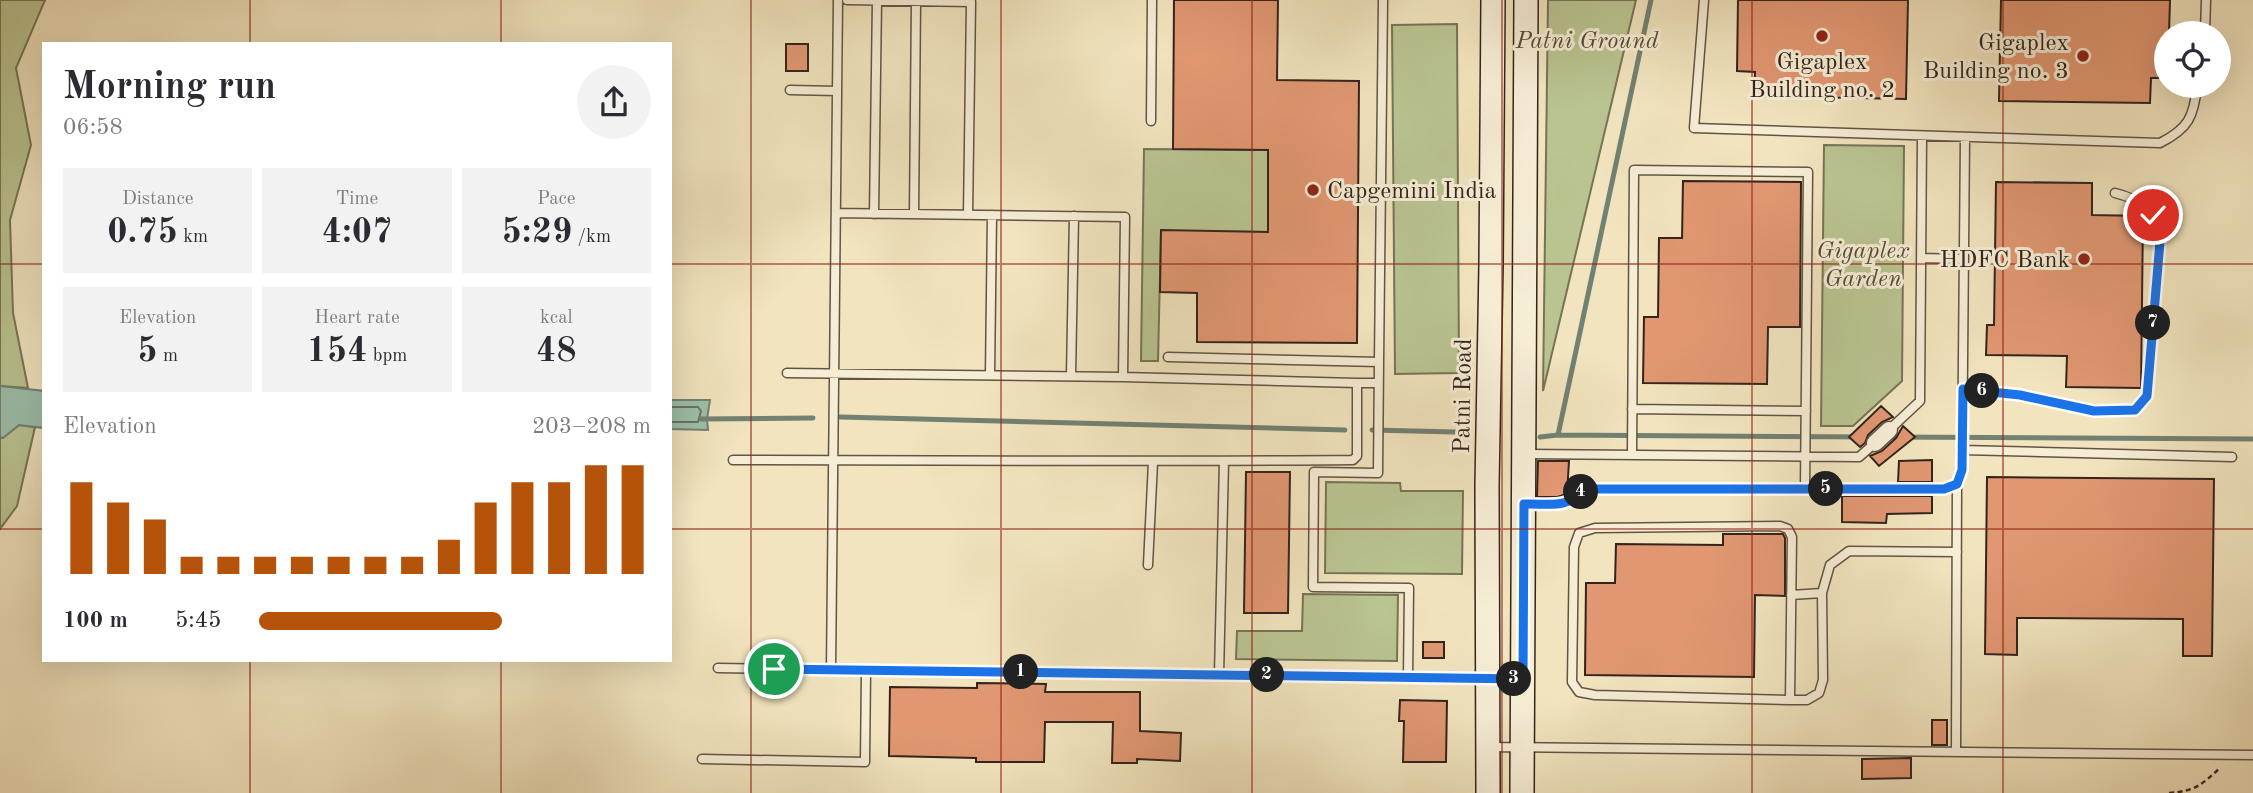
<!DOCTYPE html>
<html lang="en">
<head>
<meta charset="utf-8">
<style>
	body { margin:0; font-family:"Old Standard TT",serif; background:#f2f2f3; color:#2b2b33; height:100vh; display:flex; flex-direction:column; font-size:26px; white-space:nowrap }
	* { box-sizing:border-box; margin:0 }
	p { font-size:23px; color:#7c7c81 }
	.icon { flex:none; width:38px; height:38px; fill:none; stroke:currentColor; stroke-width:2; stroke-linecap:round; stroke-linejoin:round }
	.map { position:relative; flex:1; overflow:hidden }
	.sheet { position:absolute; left:42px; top:42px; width:630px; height:620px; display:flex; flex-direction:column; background:#fff; border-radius:0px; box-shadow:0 7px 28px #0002 }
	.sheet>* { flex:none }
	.buttons { position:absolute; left:2154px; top:21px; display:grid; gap:14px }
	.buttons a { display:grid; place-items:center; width:77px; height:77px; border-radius:50%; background:#fff; box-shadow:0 7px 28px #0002; font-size:35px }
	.pin { position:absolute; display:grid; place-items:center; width:60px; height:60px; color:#fff; margin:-30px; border:4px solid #fff; border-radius:50%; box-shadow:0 2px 7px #0007 }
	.km { position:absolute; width:35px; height:35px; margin:-18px; border-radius:50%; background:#222; color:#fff; font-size:19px; line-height:35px; text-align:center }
	.round { display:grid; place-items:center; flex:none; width:74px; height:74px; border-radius:37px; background:#f2f2f3 }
	.overview { display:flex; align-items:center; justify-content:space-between; height:119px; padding:0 21px }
	h1 { font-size:38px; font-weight:800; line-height:52px }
	.figures { display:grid; grid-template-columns:repeat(3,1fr); gap:10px; height:119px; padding:7px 21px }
	.figures div { display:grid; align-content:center; border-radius:0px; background:#f2f2f3; text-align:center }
	.figures b { font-size:35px; font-weight:800 }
	.figures small { font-size:19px; font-weight:400 }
	.figures p { font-size:19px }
	.chart { height:196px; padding:14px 21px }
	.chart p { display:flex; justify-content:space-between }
	.chart svg { width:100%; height:126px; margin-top:7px; stroke:#b45309; stroke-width:6 }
	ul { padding:0 21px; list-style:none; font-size:23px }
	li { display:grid; grid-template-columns:112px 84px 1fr; align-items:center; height:52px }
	li i { height:18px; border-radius:9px; background:#b45309 }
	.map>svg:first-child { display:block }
	.green { fill:#b9c491; stroke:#767457; stroke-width:2 }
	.water { fill:#9cbfab; stroke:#728172; stroke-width:2 }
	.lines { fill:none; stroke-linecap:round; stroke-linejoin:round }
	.shore { stroke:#687264; stroke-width:2 }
	.stream { stroke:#728172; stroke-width:5 }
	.building { fill:#e09772; stroke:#33241d; stroke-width:2 }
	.service-casing { stroke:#625445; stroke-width:11 }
	.minor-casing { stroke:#625445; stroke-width:19 }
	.secondary-casing { stroke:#33241d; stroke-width:26 }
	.path { stroke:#33241d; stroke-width:2.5; stroke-dasharray:5 3.5; stroke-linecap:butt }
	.service { stroke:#f6edd5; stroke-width:8 }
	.minor { stroke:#f6edd5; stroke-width:16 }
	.secondary { stroke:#f6edd5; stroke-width:23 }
	.route-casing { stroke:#fff; stroke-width:14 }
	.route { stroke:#1a73e8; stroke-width:9 }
	.grid { fill:none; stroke:#8f2418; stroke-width:2; stroke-opacity:0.55 }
	.poi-dot { fill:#8f2418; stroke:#f6edd5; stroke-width:2.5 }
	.labels { text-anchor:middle; stroke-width:6; stroke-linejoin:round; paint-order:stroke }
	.park-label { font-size:24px; font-style:italic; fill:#544c3a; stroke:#f6edd5 }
	.poi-label { font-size:24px; fill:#33241d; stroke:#f6edd5; text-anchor:end }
	.street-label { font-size:24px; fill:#33241d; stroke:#f6edd5 }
</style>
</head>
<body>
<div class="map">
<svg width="2253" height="793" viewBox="0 0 2253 793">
	<rect width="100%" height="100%" fill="#f1e4be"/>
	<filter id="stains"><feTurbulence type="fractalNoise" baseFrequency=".00286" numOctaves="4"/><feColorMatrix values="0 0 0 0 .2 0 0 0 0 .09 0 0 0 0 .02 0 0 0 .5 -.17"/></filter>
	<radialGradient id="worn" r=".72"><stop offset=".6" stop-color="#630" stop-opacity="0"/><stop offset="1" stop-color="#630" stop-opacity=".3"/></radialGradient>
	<path class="green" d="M0 0H45L16 68 31 145 10 220 13 313 28 388 0 386Z
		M1548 0H1636L1543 391Z
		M1457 24 1459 373 1395 374 1392 25Z
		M1824 145 1904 146 1902 381 1853 426H1821Z
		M1144 149 1268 150V232L1161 231 1158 361H1141Z
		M19 425 35 427 17 506 0 529V437L3 438Z
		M1326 482 1400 483 1401 491H1463L1462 574 1325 573Z
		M1303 594 1398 595 1397 661 1236 659 1237 631H1302Z"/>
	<path class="water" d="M0 386 44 391V428L19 425 3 438 0 437Z
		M670 400H710L707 419 708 430 670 429Z"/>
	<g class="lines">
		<path class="shore" d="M670 407H698L701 411 698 422H670"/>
		<path class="stream" d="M840 417 1345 430
			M701 419 813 418
			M1372 430 1455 432
			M1558 435 1651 0
			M1540 437 1558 435 1875 437
			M1889 437 2253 439"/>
	</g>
	<path class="building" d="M1174 0H1278L1277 80 1359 81 1357 343 1197 342V293L1160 292 1161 230 1268 232V150L1173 149Z
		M1738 0H1908L1906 99 1754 96 1755 72 1737 71Z
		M2001 0H2170L2169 33H2166V78H2151L2150 103 1999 101Z
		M786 44H808V71H786Z
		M1683 181 1801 182 1800 327H1768L1767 384 1643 383 1644 317H1658L1659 238H1682Z
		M1996 182 2092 183V215L2143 216 2141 388 2066 387 2067 356 1986 355 1987 325H1994Z
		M1881 406 1893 417 1882 422 1868 435 1865 443 1860 447 1849 437Z
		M1903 426 1915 437 1879 466 1870 456 1882 451 1896 438Z
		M1932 460V482H1898L1899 461Z
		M1538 461H1569L1567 494 1557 497H1537Z
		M1246 472H1290L1288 613H1244Z
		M1987 477 2214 479 2212 656H2183V619L2017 618V655L1985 654Z
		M1842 496H1932V513L1887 514 1886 523 1842 522Z
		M1723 534H1783L1785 538V596L1755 595 1754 677 1585 675 1586 583H1615L1616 544 1723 545Z
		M1423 642H1444V658H1423Z
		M977 683 1046 684 1045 692H1140V731L1181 733 1180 761 1137 759V763H1112L1113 722H1045L1044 762H976V758L889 756 890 687 977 688Z
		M1400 700 1447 701 1446 762H1403L1404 721H1399Z
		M1932 720H1947V745H1932Z
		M1911 758V778L1862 779V759Z"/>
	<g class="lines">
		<g class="service-casing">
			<path id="service" d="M838 0 831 670 1408 677
				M847 0 971 2 968 215
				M1704 0 1694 128 2160 143C2188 129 2194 117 2197 86
				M2205 33 2206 0
				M790 90 837 91
				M1151 121 1152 0
				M874 214 877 0
				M914 214 916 1
				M1921 258 1964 259
				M1168 357 1379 362 1383 0
				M1379 362 1378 473 1314 472 1313 587 1409 588 1408 677 1522 679
				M787 373 1123 377 1125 217 836 213
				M990 375 992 215
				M1071 376 1074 216
				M1357 383H1378
				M1963 389 2020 395 2094 411 2135 410 2147 396 2161 230C2149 207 2139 199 2115 193
				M1632 409 1806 411
				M1889 430 1920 401 1922 137
				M1962 450 2232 457
				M1525 454 1859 457 1875 443
				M1632 455 1634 170 1808 172 1805 489
				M733 460C940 460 1147 462 1353 460L1357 456V383L1123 377
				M1527 504C1551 503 1567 509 1584 489H1944L1957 484 1962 470 1965 137
				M1148 565 1153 462
				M1791 595 1822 593
				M718 668 831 670
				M1219 675 1224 461
				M1790 700 1792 537 1788 529 1780 526 1595 528 1579 533 1574 547 1572 682 1579 692 1595 695 1790 700H1807L1819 693 1823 680 1822 593 1830 565 1849 551 1957 552
				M1490 747 2253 755
				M1956 751 1957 484
				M702 759 865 762 866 671"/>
		</g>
		<g class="minor-casing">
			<path id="minor" d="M1875 443 1889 430"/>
		</g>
		<g class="secondary-casing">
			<path id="secondary" d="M1488 793 1487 485 1491 264 1493 0
				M1522 793 1526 0"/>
		</g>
		<path class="path" d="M2169 793C2196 791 2201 785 2220 768"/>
		<use href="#service" class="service"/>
		<use href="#minor" class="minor"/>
		<use href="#secondary" class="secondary"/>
	</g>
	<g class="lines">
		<g class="route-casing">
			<path id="route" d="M774 669 1523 679 1524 504C1549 503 1567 510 1584 489H1944L1957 484 1962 470 1963 389 2020 395 2094 411 2135 410 2147 396 2161 230 2153 215"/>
		</g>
		<use href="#route" class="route"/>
	</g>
	<path class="grid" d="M250 0V44M501 0V44M751 0V793M1001 0V793M1252 0V793M1502 0V793M1752 0V793M2003 0V793M0 264H44M670 264H2253M0 529H44M670 529H2253M250 660V793M501 660V793"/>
	<g class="poi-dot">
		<circle cx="1822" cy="36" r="7"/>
		<circle cx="2083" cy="56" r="7"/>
		<circle cx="1313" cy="190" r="7"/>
		<circle cx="2084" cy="259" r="7"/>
	</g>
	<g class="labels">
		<g class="park-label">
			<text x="1587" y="48">Patni Ground</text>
			<text x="1863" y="258">Gigaplex<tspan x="1863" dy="28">Garden</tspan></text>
		</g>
		<g class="poi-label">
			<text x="2069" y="50">Gigaplex<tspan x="2069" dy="28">Building no. 3</tspan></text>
			<text x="1822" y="69" text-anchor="middle">Gigaplex<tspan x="1822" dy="28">Building no. 2</tspan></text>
			<text x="1327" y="198" text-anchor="start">Capgemini India</text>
			<text x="2070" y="267">HDFC Bank</text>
		</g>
		<g class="street-label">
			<text transform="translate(1462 396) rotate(-89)" y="8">Patni Road</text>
		</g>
	</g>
	<rect width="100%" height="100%" filter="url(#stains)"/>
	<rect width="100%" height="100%" fill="url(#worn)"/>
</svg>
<div class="buttons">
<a><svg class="icon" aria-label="locate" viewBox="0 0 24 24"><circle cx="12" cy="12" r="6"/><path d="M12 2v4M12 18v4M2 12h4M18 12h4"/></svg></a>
</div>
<div class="pin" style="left:774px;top:669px;background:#1e9e55"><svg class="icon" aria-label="arrive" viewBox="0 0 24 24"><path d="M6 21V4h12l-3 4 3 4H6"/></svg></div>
<div class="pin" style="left:2153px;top:215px;background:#d93025"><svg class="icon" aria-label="check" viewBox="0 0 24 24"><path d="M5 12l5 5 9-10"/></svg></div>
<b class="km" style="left:1021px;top:672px">1</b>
<b class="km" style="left:1267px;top:675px">2</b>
<b class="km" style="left:1514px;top:679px">3</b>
<b class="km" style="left:1581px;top:492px">4</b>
<b class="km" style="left:1826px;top:489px">5</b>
<b class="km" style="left:1982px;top:391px">6</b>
<b class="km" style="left:2153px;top:323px">7</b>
<section class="sheet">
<div class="overview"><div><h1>Morning run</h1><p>06:58</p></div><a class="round"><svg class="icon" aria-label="share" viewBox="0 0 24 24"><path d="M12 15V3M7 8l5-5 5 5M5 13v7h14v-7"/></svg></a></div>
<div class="figures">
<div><p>Distance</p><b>0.75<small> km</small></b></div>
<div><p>Time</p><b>4:07</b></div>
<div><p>Pace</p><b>5:29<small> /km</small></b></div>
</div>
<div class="figures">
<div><p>Elevation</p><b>5<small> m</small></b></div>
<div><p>Heart rate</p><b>154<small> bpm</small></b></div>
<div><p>kcal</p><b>48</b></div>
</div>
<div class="chart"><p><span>Elevation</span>203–208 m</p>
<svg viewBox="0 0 160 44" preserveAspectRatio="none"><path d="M5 44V12M15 44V19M25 44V25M35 44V38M45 44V38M55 44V38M65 44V38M75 44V38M85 44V38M95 44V38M105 44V32M115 44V19M125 44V12M135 44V12M145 44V6M155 44V6"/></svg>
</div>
<ul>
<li><b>100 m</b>5:45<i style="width:62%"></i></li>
</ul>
</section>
</div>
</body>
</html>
